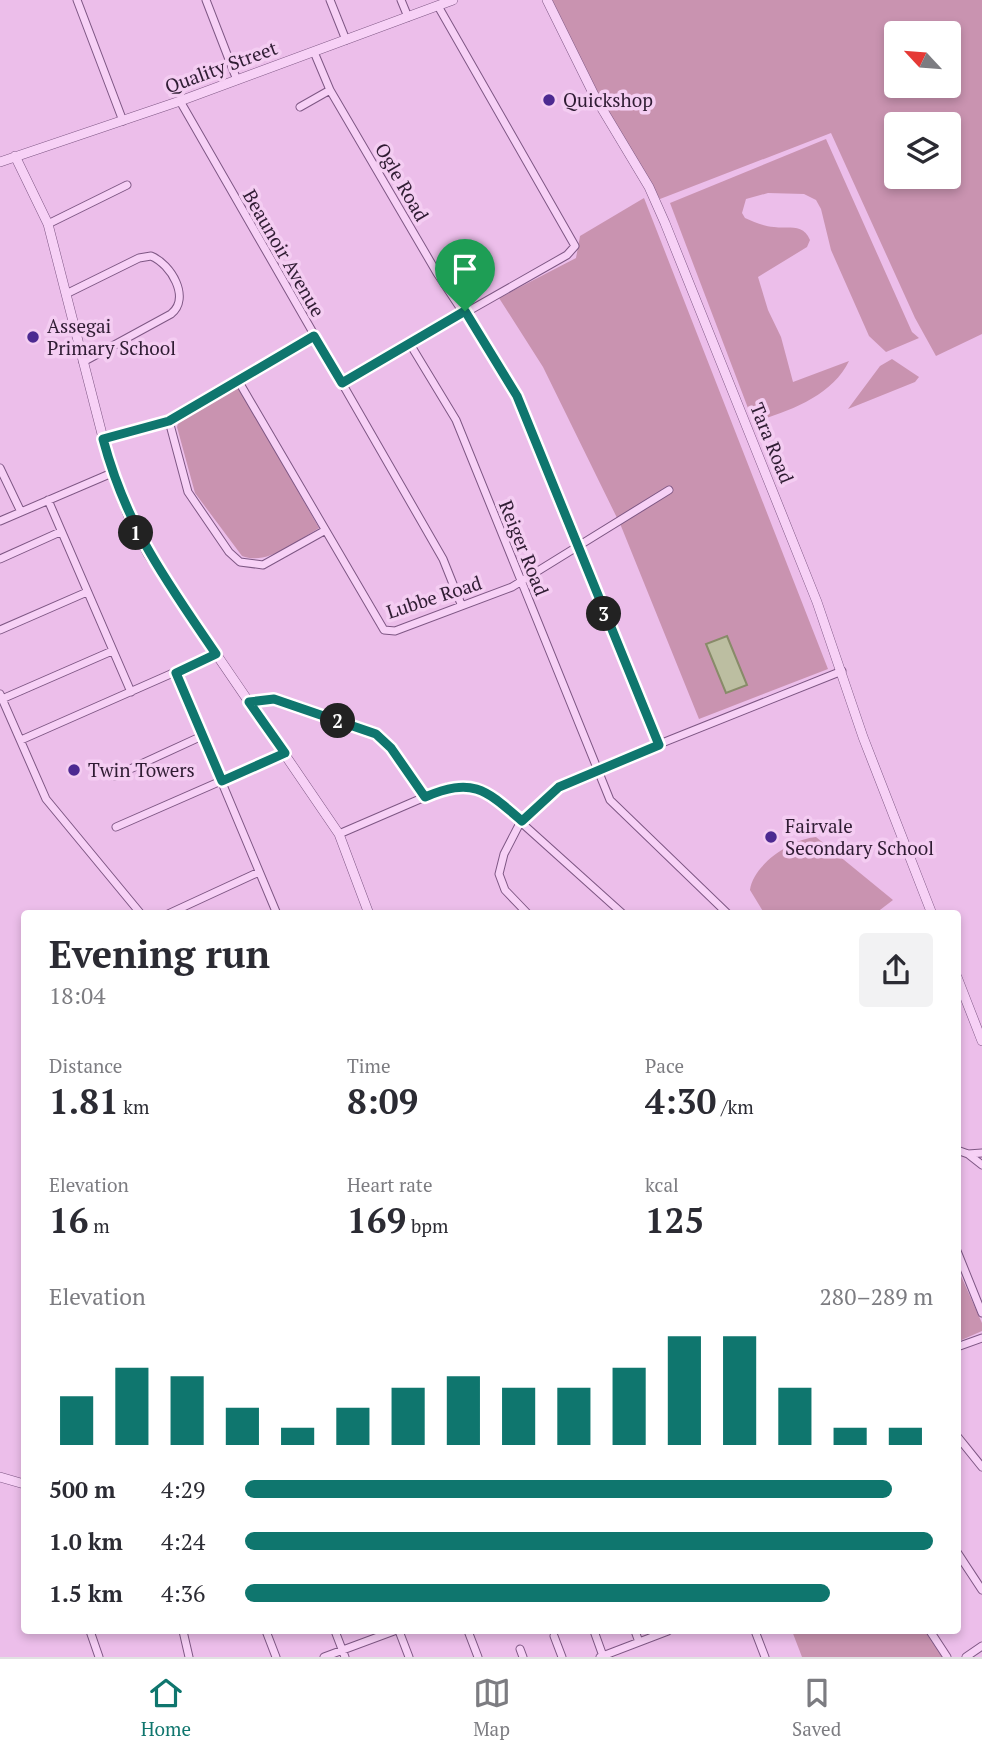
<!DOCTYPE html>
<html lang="en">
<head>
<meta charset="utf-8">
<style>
	body { margin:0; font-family:"PT Serif",serif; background:#f2f2f3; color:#2b2b33; height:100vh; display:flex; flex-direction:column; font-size:26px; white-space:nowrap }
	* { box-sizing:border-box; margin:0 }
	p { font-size:23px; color:#7c7c81 }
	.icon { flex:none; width:38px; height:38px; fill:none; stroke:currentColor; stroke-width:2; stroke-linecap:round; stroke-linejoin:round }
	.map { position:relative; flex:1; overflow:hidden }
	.side { position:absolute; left:21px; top:910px; width:940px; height:724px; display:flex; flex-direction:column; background:#fff; border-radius:7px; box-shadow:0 4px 10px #0003 }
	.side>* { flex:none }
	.needle { width:46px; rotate:296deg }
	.tools { position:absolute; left:884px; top:21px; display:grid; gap:14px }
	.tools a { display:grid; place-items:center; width:77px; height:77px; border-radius:7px; background:#fff; box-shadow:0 4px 10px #0003; font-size:35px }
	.pin { position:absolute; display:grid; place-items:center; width:60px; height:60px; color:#fff; margin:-72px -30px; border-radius:50% 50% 50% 0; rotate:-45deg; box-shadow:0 0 7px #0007 }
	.pin .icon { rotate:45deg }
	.km { position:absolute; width:35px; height:35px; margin:-18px; border-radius:50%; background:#222; color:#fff; font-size:19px; line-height:35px; text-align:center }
	.round { display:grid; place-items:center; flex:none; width:74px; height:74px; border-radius:7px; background:#f2f2f3 }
	.overview { display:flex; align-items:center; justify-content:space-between; height:119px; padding:0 28px }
	h1 { font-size:38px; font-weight:800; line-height:52px }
	.metrics { display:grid; grid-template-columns:repeat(3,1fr); gap:10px; height:119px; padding:7px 28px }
	.metrics div { display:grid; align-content:center }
	.metrics b { font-size:35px; font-weight:800 }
	.metrics small { font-size:19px; font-weight:400 }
	.metrics p { font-size:19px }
	.chart { height:196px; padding:14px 28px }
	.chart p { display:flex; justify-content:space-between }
	.chart svg { width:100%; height:126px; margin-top:7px; stroke:#0f766e; stroke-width:6 }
	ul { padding:0 28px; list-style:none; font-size:23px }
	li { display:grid; grid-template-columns:112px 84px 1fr; align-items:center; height:52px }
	li i { height:18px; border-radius:9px; background:#0f766e }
	.menu { display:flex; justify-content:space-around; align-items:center; height:98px; border-top:2px solid #e1e1e2; background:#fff; font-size:19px; color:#7c7c81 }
	.menu a { display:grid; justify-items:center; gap:4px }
	.menu .on { color:#0f766e }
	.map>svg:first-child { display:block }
	.green { fill:#c993b0; fill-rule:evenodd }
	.water { fill:#bcbea1; stroke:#888b69; stroke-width:2 }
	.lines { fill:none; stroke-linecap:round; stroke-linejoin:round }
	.minor-casing { stroke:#7e5784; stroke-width:9 }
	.tertiary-casing { stroke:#7e5784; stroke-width:10 }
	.minor { stroke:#f7d1f6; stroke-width:7 }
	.tertiary { stroke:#f7d1f6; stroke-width:9 }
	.route-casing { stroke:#fff; stroke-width:14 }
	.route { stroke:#0f766e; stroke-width:9 }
	.poi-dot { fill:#4c2991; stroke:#f4cdf2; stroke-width:2.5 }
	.labels { text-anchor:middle; stroke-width:7; stroke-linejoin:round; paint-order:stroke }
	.street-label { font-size:19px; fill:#2f1c33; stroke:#f4cdf2 }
	.poi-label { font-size:19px; fill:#2f1c33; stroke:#f4cdf2; text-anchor:start }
</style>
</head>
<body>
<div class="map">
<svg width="982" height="1657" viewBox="0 0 982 1657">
	<rect width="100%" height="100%" fill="#ecbeea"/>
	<path class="green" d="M548 0H982V334L936 356 915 318 831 133 660 199 596 98ZM896 33H948V86H896ZM896 124H948V177H896Z
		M826 139 912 332 919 338 886 352 869 336 831 250 821 209 816 200 804 194 768 193 746 199 742 213 745 218C754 222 763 226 774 227 788 229 803 223 810 240L807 247 758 277 768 310 781 337 793 382 849 361C833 395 790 411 757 421L751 416 670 203Z
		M644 198 828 669 699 719 621 526 543 367 499 298 576 258 580 236Z
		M892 359 919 377 915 382 848 409 880 366Z
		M235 387 241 391 319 528C297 541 267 566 242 556L195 493 177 427 179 420Z
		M816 837 893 900 876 913H764L750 890C753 865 791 839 816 837Z
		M957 1267 982 1323V1331L957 1342Z
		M792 1631H925L942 1657H802Z"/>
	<path class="water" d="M727 636 747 685 726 693 706 644Z"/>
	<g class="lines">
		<g class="minor-casing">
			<path id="minor" d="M77 0 123 121
				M206 0 237 80
				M330 0 346 40
				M401 0 408 17
				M314 52 330 90 437 273 510 383 659 745
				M180 101 443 559 461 604
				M300 107 330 90
				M48 224 127 185
				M66 294 139 258 151 256C171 264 191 298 171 314L83 362
				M410 344 456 420 610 800 728 914
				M239 382 384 630 395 631 512 587 669 490
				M342 383 567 255 575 246 438 6
				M169 421 188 492 229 552 240 562 263 565 324 531
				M103 439 169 421 314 336
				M0 468 21 512
				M48 500 131 692
				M0 521 112 473
				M0 559 60 532
				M0 630 87 592
				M176 673 277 914
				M0 694 46 799 141 914
				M2 699 112 651
				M249 702 274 699 376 735 391 748 425 797
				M21 740 216 654
				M115 776 202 736
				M116 827 285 753
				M339 834 448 787H473L494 798 623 914
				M168 914 259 872
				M528 914 505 890 499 874 504 854 521 821 551 793 597 769 842 671
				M957 1150 968 1154 982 1153
				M968 1154 982 1165
				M957 1251 982 1313
				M957 1347 982 1338
				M957 1436 982 1467
				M957 1552 982 1590
				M90 1631 99 1657
				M183 1631 189 1657
				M266 1631 276 1657
				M335 1631 345 1657
				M399 1631 409 1657
				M468 1631 478 1657
				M594 1631 603 1656
				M635 1631 639 1642
				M755 1631 765 1657
				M930 1631 947 1657
				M554 1636 562 1657
				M520 1649 523 1657
				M324 1657 394 1631
				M600 1657 668 1631
				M966 1657 982 1646"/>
		</g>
		<g class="tertiary-casing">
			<path id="tertiary" d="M547 0 595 97 649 187 665 223 817 602 863 737 932 914
				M15 156 48 224 112 473 130 520 148 554 339 834 369 914
				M0 162 180 101 453 0
				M957 977 982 1041
				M0 1477 24 1484"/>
		</g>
		<use href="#minor" class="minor"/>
		<use href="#tertiary" class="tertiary"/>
	</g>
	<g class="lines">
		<g class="route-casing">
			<path id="route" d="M465 311 517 396 659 745 559 787 522 821C485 789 473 777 425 797L391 748 376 734 274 699 249 702 285 753 222 781 176 673 216 654C165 579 127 528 103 439L169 421 314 336 342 383Z"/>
		</g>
		<use href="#route" class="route"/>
	</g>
	<g class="poi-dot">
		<circle cx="549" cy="100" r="7"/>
		<circle cx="33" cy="337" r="7"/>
		<circle cx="74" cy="770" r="7"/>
		<circle cx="771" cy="837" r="7"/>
	</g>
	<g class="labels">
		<g class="street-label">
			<text transform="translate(221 67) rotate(-20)" y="7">Quality Street</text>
			<text transform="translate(402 182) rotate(60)" y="7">Ogle Road</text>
			<text transform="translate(284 253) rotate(60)" y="7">Beaunoir Avenue</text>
			<text transform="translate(772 443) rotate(68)" y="7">Tara Road</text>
			<text transform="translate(524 548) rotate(68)" y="7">Reiger Road</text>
			<text transform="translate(434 597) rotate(-18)" y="7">Lubbe Road</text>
		</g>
		<g class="poi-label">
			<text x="563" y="107">Quickshop</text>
			<text x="47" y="333">Assegai<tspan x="47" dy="22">Primary School</tspan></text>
			<text x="88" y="777">Twin Towers</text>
			<text x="785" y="833">Fairvale<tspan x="785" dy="22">Secondary School</tspan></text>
		</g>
	</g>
</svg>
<div class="tools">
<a><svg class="needle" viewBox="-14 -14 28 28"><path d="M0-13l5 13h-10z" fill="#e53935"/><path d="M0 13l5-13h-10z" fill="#7c7c81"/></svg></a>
<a><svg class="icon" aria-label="layers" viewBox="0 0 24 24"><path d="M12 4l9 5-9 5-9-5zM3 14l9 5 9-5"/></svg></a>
</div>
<div class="pin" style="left:465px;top:311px;background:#1e9e55"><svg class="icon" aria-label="arrive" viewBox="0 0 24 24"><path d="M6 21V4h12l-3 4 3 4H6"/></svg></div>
<b class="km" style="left:136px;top:533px">1</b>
<b class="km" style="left:338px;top:721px">2</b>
<b class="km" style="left:604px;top:614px">3</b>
<section class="side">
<div class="overview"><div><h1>Evening run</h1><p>18:04</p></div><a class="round"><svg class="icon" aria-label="share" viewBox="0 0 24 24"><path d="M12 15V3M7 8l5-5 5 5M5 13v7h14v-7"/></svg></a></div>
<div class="metrics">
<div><p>Distance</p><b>1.81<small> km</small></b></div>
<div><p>Time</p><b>8:09</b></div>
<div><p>Pace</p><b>4:30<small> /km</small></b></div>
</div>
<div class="metrics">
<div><p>Elevation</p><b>16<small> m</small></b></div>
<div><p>Heart rate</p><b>169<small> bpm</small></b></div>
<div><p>kcal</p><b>125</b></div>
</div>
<div class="chart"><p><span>Elevation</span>280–289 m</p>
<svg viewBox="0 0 160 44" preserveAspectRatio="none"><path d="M5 44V27M15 44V17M25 44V20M35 44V31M45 44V38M55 44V31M65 44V24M75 44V20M85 44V24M95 44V24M105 44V17M115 44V6M125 44V6M135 44V24M145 44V38M155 44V38"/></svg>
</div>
<ul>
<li><b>500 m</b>4:29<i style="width:94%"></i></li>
<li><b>1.0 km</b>4:24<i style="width:100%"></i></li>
<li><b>1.5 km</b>4:36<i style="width:85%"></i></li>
</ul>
</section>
</div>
<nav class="menu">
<a class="on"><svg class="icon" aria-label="home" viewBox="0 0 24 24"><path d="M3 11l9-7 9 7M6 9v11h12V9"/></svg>Home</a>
<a><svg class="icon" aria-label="map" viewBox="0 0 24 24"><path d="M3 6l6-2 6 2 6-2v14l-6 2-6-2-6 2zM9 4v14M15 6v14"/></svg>Map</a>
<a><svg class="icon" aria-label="saved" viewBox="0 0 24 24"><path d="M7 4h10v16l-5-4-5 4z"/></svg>Saved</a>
</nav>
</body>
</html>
